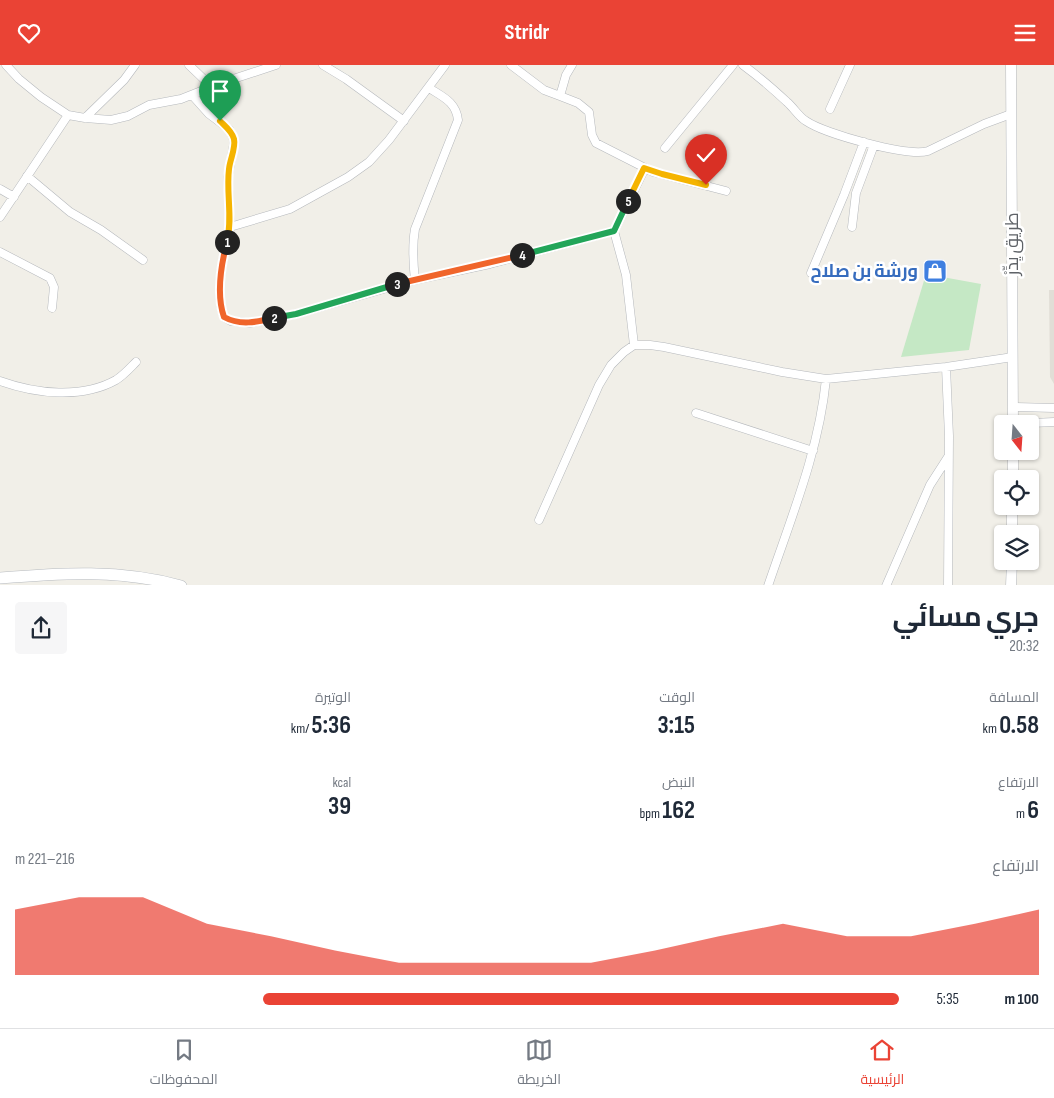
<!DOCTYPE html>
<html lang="ar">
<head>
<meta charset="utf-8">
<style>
	body { margin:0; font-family:"Sofia Sans Condensed",Cairo,sans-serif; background:#f6f6f7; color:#1f2937; direction:rtl; height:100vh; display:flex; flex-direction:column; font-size:19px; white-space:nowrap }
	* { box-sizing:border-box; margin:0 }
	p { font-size:16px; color:#747a83 }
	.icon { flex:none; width:28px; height:28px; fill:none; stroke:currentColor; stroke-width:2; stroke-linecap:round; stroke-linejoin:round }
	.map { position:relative; height:520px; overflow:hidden; direction:ltr }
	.drawer { display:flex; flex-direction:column; background:#fff; flex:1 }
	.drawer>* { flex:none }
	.needle { width:32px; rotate:163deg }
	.buttons { position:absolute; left:994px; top:350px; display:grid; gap:10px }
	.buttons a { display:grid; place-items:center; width:45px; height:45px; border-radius:5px; background:#fff; box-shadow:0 1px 4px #0004; font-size:25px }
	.pin { position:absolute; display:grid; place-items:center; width:42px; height:42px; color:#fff; margin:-51px -21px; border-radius:50% 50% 50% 0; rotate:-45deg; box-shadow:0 0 5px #0007 }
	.pin .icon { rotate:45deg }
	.km { position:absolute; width:25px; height:25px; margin:-12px; border-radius:50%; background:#222; color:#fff; font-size:14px; line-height:25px; text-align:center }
	.round { display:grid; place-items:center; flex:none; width:52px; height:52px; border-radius:5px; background:#f6f6f7 }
	.summary { display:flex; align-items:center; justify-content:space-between; height:85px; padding:0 15px }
	h1 { font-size:28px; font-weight:700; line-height:38px }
	.metrics { display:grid; grid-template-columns:repeat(3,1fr); gap:8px; height:85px; padding:5px 15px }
	.metrics div { display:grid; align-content:center }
	.metrics b { font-size:25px; font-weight:700 }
	.metrics small { font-size:14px; font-weight:400 }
	.metrics p { font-size:14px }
	.chart { height:140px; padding:10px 15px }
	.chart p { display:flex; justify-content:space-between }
	.chart svg { width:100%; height:90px; margin-top:5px; fill:#ea4335; opacity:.7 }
	ul { padding:0 15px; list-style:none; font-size:16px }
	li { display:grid; grid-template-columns:80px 60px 1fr; align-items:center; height:38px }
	li i { height:12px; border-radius:6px; background:#ea4335 }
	header { display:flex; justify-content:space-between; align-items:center; height:65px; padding:0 15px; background:#ea4335; color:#fff; font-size:22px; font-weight:700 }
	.dock { display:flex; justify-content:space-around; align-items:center; height:70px; border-top:1px solid #e0e1e3; background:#fff; font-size:14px; color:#747a83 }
	.dock a { display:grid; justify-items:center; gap:2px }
	.dock .active { color:#ea4335 }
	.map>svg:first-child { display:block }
	.education { fill:#e1ded6 }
	.green { fill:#c5e8c5 }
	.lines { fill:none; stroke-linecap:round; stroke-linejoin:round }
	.minor-casing { stroke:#b5b8bc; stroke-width:9 }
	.tertiary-casing { stroke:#b5b8bc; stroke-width:11 }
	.secondary-casing { stroke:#b6babf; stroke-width:12 }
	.minor { stroke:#fff; stroke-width:8 }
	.tertiary { stroke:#fff; stroke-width:10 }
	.secondary { stroke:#fff; stroke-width:11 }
	.split-1-casing { stroke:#fff; stroke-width:10 }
	.split-2-casing { stroke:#fff; stroke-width:10 }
	.split-3-casing { stroke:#fff; stroke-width:10 }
	.split-4-casing { stroke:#fff; stroke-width:10 }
	.split-5-casing { stroke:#fff; stroke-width:10 }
	.split-6-casing { stroke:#fff; stroke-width:10 }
	.split-1 { stroke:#f5b400; stroke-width:6 }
	.split-2 { stroke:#f0652b; stroke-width:6 }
	.split-3 { stroke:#22a559; stroke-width:6 }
	.split-4 { stroke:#f0652b; stroke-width:6 }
	.split-5 { stroke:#22a559; stroke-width:6 }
	.split-6 { stroke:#f5b400; stroke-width:6 }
	.labels { text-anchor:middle; stroke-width:5; stroke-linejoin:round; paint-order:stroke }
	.street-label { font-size:18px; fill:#5f6368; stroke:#fff }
	.shop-label { font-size:18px; font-weight:bold; fill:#366cbe; stroke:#fff; text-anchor:end }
</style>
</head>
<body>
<header><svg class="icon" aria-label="menu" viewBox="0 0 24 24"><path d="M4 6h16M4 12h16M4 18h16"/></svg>Stridr<svg class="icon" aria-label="heart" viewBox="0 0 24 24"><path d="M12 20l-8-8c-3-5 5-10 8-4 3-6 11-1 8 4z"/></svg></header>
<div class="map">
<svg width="1054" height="521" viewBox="0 0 1054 521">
	<rect width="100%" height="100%" fill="#f1efe8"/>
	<path class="education" d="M1049 225H1054V319L1050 312Z"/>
	<path class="green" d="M926 209 981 219 969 285 901 292Z"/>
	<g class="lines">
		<g class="minor-casing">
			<path id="minor" d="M6 0 19 14 41 32 68 50 85 53 111 55 128 51 149 40 181 34 224 17 276 0
				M189 0 212 22
				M323 0 346 14 404 56
				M445 0 389 75 369 97 348 112 290 144 230 162C224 190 214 225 224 252L231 256 250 258 296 249 415 215 490 199 614 166
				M511 0 544 25 560 31
				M572 0 566 10 560 31 578 38 589 47 592 70 596 78 653 107 726 126
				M743 0C758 11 773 24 787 37 794 43 799 52 806 56 825 69 908 92 928 86L984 59 1011 49
				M192 30 209 49 229 64 233 72 234 78 228 112 230 162
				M830 44 850 0
				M85 53 124 15 135 0
				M665 83 733 0
				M27 111 70 147 101 165 143 195
				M0 124 14 132
				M0 152 68 50
				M852 162 856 128 874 80
				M0 187 50 213 54 222 52 243
				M811 208 844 130 864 77
				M415 215C413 197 412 181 415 164L458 55C456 37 443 32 429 23
				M634 280 626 210 614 166 645 103
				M946 302 949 371 948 521
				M0 316C36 329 82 334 116 315 124 310 130 303 136 297
				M1013 342 1054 343
				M696 348 813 386
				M1013 359 1054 357
				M539 455 599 320 611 300 624 287 634 280H650L664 282 782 307 826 314 946 302 1013 292
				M768 521C791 453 819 386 826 314
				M886 521 930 420 948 392"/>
		</g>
		<g class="tertiary-casing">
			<path id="tertiary" d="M1011 0 1013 359
				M1013 414V386
				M1012 469V441
				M1011 521 1012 496"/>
		</g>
		<g class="secondary-casing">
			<path id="secondary" d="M0 513C61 508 121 504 181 521"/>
		</g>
		<use href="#minor" class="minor"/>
		<use href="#tertiary" class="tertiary"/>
		<use href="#secondary" class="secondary"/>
	</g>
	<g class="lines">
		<g class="split-1-casing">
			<path id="split-1" d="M220 56C225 61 232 66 234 74 236 83 230 94 229 104 226 129 233 152 227 177"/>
		</g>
		<g class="split-2-casing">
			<path id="split-2" d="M227 177C221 200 216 229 224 252 240 261 257 257 274 253"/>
		</g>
		<g class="split-3-casing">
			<path id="split-3" d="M274 253 296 249 397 219"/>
		</g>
		<g class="split-4-casing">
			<path id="split-4" d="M397 219 522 190"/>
		</g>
		<g class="split-5-casing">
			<path id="split-5" d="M522 190 614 166 628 136"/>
		</g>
		<g class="split-6-casing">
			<path id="split-6" d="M628 136 644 103 662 109 706 120"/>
		</g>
		<use href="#split-1" class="split-1"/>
		<use href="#split-2" class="split-2"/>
		<use href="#split-3" class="split-3"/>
		<use href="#split-4" class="split-4"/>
		<use href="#split-5" class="split-5"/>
		<use href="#split-6" class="split-6"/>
	</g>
	<defs>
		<g id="shop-square" transform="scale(1.25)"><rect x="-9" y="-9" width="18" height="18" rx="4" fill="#3f7fe0" stroke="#fff"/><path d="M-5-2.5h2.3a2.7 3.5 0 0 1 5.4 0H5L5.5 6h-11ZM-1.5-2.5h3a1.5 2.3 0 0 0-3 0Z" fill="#fff"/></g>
	</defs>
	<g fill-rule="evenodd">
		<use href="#shop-square" x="935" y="206"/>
	</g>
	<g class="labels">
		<g class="street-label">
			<text transform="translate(1012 179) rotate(-90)" y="6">طريق يِدِّرْ</text>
		</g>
		<g class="shop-label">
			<text x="918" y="212">ورشة بن صلاح</text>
		</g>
	</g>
</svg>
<div class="buttons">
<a><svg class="needle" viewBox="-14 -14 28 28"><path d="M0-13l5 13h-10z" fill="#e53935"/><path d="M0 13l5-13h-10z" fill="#747a83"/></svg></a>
<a><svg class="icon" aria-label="locate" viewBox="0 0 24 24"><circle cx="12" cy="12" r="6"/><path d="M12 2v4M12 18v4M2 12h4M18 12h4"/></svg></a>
<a><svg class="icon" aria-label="layers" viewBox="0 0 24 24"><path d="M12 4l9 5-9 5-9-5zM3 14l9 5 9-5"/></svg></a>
</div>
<div class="pin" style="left:220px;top:56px;background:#1e9e55"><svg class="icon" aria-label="arrive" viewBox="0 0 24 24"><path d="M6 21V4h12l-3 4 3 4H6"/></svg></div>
<div class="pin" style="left:706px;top:120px;background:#d93025"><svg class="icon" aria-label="check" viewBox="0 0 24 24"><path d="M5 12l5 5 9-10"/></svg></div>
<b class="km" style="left:227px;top:177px">1</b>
<b class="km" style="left:274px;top:253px">2</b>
<b class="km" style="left:397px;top:219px">3</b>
<b class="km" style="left:522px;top:190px">4</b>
<b class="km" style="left:628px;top:136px">5</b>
</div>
<section class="drawer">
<div class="summary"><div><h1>جري مسائي</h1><p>20:32</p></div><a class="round"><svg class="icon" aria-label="share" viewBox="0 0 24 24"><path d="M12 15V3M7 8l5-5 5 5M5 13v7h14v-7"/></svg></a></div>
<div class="metrics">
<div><p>المسافة</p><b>0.58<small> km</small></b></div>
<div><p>الوقت</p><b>3:15</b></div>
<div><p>الوتيرة</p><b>5:36<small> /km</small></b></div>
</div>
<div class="metrics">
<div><p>الارتفاع</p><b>6<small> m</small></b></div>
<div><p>النبض</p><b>162<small> bpm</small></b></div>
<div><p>kcal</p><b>39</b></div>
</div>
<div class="chart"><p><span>الارتفاع</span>216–221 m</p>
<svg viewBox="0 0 160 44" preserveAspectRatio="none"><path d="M0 44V12L10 6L20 6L30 19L40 25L50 32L60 38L70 38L80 38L90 38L100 32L110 25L120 19L130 25L140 25L150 19L160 12V44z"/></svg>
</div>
<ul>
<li><b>100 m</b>5:35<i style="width:72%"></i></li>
</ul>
</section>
<nav class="dock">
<a class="active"><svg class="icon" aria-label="home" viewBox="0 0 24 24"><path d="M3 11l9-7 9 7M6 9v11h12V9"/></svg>الرئيسية</a>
<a><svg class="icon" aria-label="map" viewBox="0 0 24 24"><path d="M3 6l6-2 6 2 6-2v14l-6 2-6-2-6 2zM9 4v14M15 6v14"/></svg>الخريطة</a>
<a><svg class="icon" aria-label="saved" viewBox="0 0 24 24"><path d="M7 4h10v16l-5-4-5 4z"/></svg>المحفوظات</a>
</nav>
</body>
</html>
